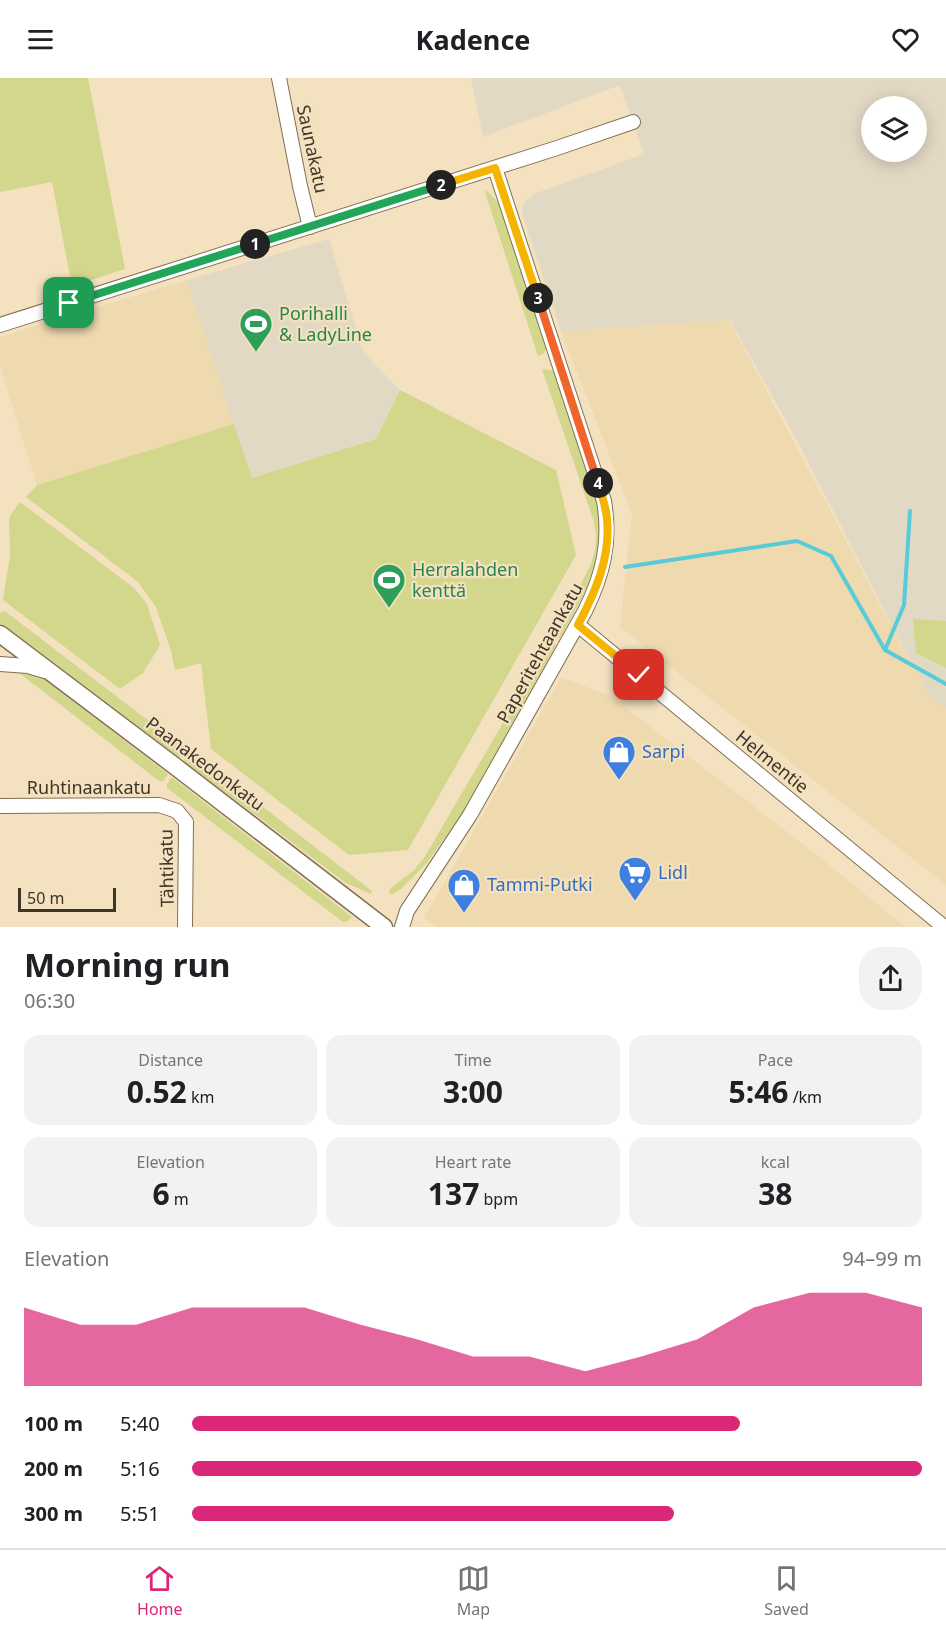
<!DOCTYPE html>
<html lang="en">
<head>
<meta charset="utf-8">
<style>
	body { margin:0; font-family:"Noto Sans",sans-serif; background:#f2f2f2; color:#202124; height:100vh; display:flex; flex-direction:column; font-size:22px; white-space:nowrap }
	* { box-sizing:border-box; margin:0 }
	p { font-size:20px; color:#757577 }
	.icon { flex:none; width:33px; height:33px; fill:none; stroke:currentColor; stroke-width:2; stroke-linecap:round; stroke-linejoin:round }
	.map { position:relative; height:849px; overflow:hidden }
	.panel { display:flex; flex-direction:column; background:#fff; flex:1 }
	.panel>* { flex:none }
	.buttons { position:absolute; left:861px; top:18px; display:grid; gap:12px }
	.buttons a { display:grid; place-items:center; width:66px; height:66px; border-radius:50%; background:#fff; box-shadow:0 3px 15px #0003; font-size:30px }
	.scale { position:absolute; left:18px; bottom:15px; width:98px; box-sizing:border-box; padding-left:6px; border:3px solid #3d3629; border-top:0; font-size:16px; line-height:21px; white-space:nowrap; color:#3d3629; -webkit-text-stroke:4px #f3e1bf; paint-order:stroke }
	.pin { position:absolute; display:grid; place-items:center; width:51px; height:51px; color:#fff; margin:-26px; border-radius:12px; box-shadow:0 3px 9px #0006 }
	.km { position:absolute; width:30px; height:30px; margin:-15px; border-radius:50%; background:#222; color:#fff; font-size:16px; line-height:30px; text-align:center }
	.round { display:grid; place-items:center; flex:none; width:63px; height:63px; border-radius:24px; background:#f2f2f2 }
	.overview { display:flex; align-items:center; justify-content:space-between; height:102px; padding:0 24px }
	h1 { font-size:33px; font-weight:700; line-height:45px }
	.figures { display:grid; grid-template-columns:repeat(3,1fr); gap:9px; height:102px; padding:6px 24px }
	.figures div { display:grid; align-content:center; border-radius:15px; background:#f2f2f2; text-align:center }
	.figures b { font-size:30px; font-weight:700 }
	.figures small { font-size:16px; font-weight:400 }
	.figures p { font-size:16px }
	.chart { height:168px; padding:12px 24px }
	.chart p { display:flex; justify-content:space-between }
	.chart svg { width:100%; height:108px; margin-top:6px; fill:#db2777; opacity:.7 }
	ul { padding:0 24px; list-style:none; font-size:20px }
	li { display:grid; grid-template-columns:96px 72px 1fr; align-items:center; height:45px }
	li i { height:15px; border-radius:8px; background:#db2777 }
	header { display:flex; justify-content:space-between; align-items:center; height:78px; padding:0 24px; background:#fff; font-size:27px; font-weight:700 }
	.menu { display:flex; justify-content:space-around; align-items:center; height:84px; border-top:2px solid #e0e0e0; background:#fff; font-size:16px; color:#757577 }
	.menu a { display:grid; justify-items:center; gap:3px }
	.menu .on { color:#db2777 }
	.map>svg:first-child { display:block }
	.built { fill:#efd9af }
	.industrial { fill:#e2d9c4; fill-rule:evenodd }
	.green { fill:#d2d78c }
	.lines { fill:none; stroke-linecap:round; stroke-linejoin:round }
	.stream { stroke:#57cbd8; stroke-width:4 }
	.minor-casing { stroke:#817152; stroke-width:16 }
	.major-casing { stroke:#817152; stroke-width:19 }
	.minor { stroke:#fff; stroke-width:14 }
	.major { stroke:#fff; stroke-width:16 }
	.split-1-casing { stroke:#fff; stroke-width:12 }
	.split-2-casing { stroke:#fff; stroke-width:12 }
	.split-3-casing { stroke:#fff; stroke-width:12 }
	.split-4-casing { stroke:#fff; stroke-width:12 }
	.split-5-casing { stroke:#fff; stroke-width:12 }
	.split-1 { stroke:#22a559; stroke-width:8 }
	.split-2 { stroke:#22a559; stroke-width:8 }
	.split-3 { stroke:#f5b400; stroke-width:8 }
	.split-4 { stroke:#f0652b; stroke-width:8 }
	.split-5 { stroke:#f5b400; stroke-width:8 }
	.labels { text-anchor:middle; stroke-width:4.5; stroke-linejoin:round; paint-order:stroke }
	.street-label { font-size:18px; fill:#3d3629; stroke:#f3e1bf }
	.leisure-label { font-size:18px; fill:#27864d; stroke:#f3e1bf; text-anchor:start }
	.shop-label { font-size:18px; fill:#366cbe; stroke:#f3e1bf; text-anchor:start }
</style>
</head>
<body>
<header><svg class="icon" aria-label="menu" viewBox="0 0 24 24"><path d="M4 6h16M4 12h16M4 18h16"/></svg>Kadence<svg class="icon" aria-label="heart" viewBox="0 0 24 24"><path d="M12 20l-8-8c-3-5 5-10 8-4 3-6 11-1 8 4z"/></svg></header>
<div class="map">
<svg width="946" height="849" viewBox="0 0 946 849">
	<rect width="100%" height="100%" fill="#f3e1bf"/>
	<path class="built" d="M187 202 234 346 37 407 0 288V259Z
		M729 242 929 619 946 630V807L620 549 632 436 561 253Z
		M561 600 609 617 822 781 905 849H436L424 840Z"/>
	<path class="industrial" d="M471 0H946V630L929 619 799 366 730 242 561 253 522 135 524 124 534 116 644 76 620 7 483 59ZM872 28H916V74H872Z
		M329 161 363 274 400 312 376 361 251 400 187 202Z"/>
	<path class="green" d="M0 0H88L125 191 72 208 52 104 0 114Z
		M486 112 499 125 547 270 543 276 538 278 485 114Z
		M542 291 555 293 597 426C606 484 586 513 559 561L554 557 591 486 595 472 596 457 594 444Z
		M400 312 556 392 576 477 408 772 349 777 211 671 201 585 175 592 171 573 156 529 137 503 26 419 37 407 234 346 252 400 376 361Z
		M20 424 134 510 147 526 160 567 143 595 120 611 3 522 10 478 9 441 11 436Z
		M2 533 6 534 183 669 184 672 179 679H176L0 545V536Z
		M913 541 946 543V590L916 575Z
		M551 563 556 567 474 719 426 786 401 811 393 816H390L389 814 390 811 414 792 424 780Z
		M18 593 29 594 41 599 168 696 163 703H159L18 594Z
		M192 674 372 813 371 816 346 805 185 684 184 682Z
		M171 700H173L352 839 346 844H343L167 710V706Z"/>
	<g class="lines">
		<path class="stream" d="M625 489 797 463 831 478 885 572 946 606
			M885 572 904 527 910 433"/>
		<g class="minor-casing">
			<path id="minor" d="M279 0 300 108 310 149
				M0 247 557 70 633 44
				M578 547 944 849
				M0 586 28 588 45 593
				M0 728 159 727 177 733 186 744 185 849
				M402 849 407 833 470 737 585 533C603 497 611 464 604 423L495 90"/>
		</g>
		<g class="major-casing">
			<path id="major" d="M0 556 176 689 384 849"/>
		</g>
		<use href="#minor" class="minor"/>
		<use href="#major" class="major"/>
	</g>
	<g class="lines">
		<g class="split-1-casing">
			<path id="split-1" d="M69 225 255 166"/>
		</g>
		<g class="split-2-casing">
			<path id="split-2" d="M255 166 441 107"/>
		</g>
		<g class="split-3-casing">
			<path id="split-3" d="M441 107 495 90 538 220"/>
		</g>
		<g class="split-4-casing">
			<path id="split-4" d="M538 220 598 405"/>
		</g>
		<g class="split-5-casing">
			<path id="split-5" d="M598 405C602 417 606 429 607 441 611 479 595 515 578 547L639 597"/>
		</g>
		<use href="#split-1" class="split-1"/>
		<use href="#split-2" class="split-2"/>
		<use href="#split-3" class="split-3"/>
		<use href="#split-4" class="split-4"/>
		<use href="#split-5" class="split-5"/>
	</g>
	<defs>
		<g id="stadium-pin" transform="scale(1.725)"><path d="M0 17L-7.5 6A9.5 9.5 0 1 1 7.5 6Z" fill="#2e9e5b" stroke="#f3e1bf"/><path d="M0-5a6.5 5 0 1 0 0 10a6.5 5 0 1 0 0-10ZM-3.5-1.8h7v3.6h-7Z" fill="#fff"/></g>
		<g id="shop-pin" transform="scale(1.725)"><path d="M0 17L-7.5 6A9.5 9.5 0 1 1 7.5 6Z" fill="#3f7fe0" stroke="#f3e1bf"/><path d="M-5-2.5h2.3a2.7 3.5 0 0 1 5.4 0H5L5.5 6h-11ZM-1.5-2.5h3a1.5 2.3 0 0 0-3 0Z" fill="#fff"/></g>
		<g id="supermarket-pin" transform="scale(1.725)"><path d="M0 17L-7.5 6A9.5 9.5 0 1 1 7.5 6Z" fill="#3f7fe0" stroke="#f3e1bf"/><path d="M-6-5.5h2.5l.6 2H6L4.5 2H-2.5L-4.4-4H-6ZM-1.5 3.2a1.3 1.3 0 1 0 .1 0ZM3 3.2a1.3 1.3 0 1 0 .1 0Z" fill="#fff"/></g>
	</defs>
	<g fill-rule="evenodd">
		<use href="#stadium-pin" x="256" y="246"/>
		<use href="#stadium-pin" x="389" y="502"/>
		<use href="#shop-pin" x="619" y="674"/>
		<use href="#supermarket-pin" x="635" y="795"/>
		<use href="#shop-pin" x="464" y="807"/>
	</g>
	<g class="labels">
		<g class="street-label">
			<text transform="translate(312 71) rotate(78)" y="6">Saunakatu</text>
			<text transform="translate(540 575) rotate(-61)" y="6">Paperitehtaankatu</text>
			<text transform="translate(772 684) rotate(39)" y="6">Helmentie</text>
			<text transform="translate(205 686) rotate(37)" y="6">Paanakedonkatu</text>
			<text x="89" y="716">Ruhtinaankatu</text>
			<text transform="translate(167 790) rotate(-91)" y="6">Tähtikatu</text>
		</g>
		<g class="leisure-label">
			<text x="279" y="242">Porihalli<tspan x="279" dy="21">&amp; LadyLine</tspan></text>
			<text x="412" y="498">Herralahden<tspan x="412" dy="21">kenttä</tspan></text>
		</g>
		<g class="shop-label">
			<text x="642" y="680">Sarpi</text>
			<text x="658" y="801">Lidl</text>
			<text x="487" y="813">Tammi-Putki</text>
		</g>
	</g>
</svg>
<div class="buttons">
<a><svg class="icon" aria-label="layers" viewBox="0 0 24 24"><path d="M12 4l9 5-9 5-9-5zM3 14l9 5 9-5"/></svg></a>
</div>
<div class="scale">50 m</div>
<div class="pin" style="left:69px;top:225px;background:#1e9e55"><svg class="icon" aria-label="arrive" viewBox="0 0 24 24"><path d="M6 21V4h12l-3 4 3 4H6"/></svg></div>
<div class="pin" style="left:639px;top:597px;background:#d93025"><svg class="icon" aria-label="check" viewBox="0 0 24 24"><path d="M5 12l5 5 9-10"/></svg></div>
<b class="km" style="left:255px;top:166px">1</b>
<b class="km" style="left:441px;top:107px">2</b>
<b class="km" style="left:538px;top:220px">3</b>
<b class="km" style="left:598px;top:405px">4</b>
</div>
<section class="panel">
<div class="overview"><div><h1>Morning run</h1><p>06:30</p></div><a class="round"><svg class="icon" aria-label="share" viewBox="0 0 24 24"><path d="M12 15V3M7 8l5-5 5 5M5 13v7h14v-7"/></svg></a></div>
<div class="figures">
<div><p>Distance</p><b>0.52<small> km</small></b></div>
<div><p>Time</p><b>3:00</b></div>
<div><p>Pace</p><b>5:46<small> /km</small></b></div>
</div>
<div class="figures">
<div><p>Elevation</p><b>6<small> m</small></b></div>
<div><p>Heart rate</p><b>137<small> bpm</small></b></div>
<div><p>kcal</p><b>38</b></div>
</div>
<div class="chart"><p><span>Elevation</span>94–99 m</p>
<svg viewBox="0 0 160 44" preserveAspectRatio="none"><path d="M0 44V12L10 19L20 19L30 12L40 12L50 12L60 19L70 25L80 32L90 32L100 38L110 32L120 25L130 12L140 6L150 6L160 12V44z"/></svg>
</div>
<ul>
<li><b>100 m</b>5:40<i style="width:75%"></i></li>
<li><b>200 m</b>5:16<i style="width:100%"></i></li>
<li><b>300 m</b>5:51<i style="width:66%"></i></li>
</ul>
</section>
<nav class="menu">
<a class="on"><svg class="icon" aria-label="home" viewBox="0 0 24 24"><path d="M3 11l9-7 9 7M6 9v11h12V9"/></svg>Home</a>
<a><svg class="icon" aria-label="map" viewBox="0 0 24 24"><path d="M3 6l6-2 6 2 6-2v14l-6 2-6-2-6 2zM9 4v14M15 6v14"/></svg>Map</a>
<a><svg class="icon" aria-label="saved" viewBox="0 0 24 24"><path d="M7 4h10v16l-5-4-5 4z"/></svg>Saved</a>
</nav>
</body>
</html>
